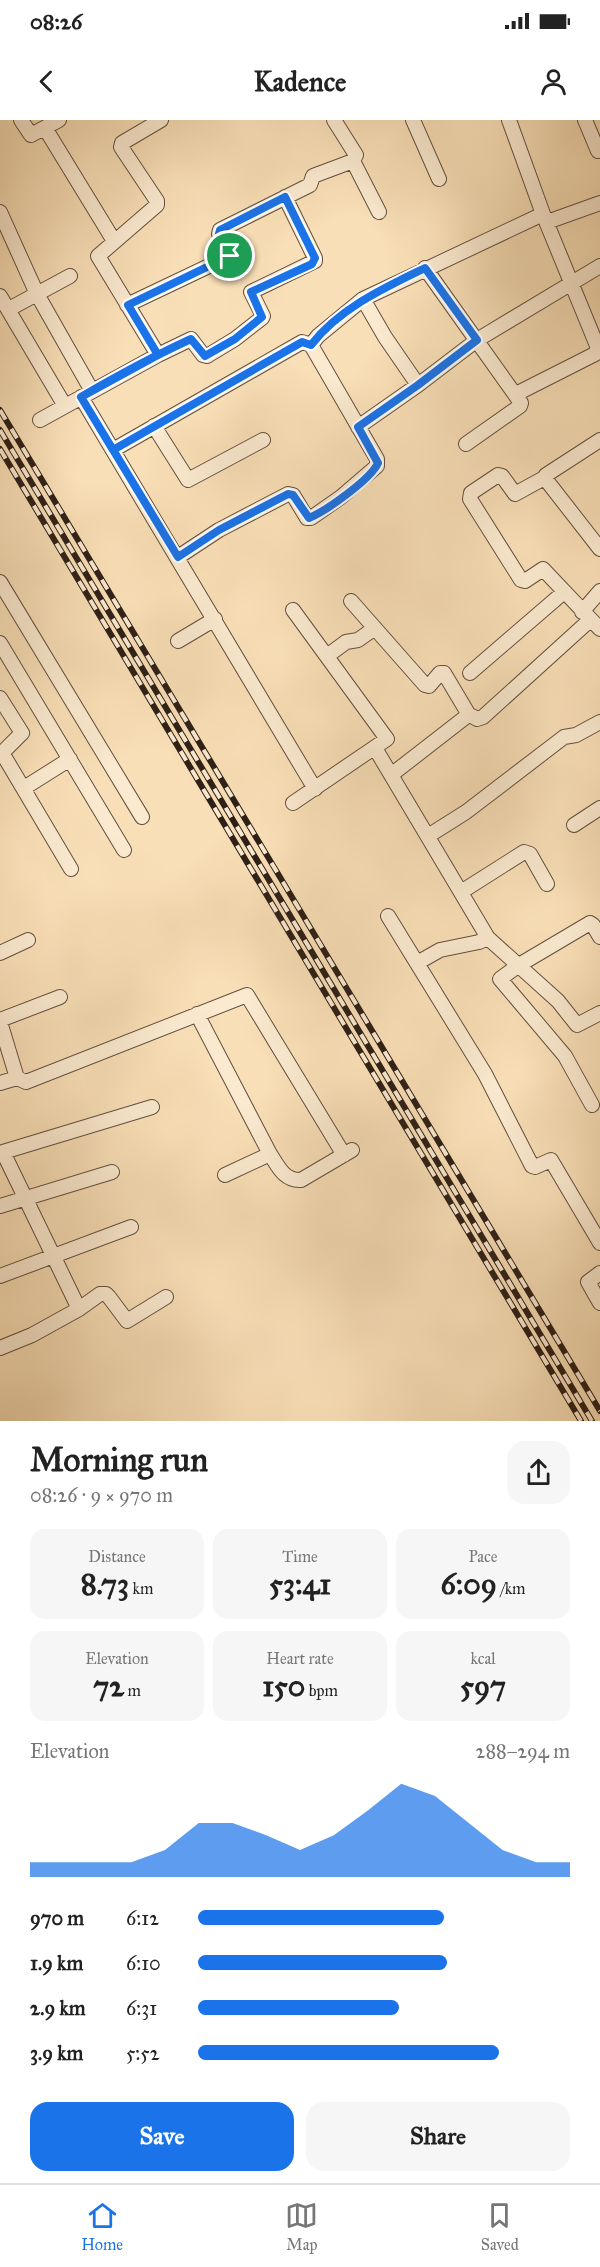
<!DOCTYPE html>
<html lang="en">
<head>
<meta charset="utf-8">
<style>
	body { margin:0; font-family:"IM FELL Great Primer",serif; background:#f6f6f6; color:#222; height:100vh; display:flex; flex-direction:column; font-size:22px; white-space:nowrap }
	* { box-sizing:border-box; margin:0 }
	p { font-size:20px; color:#767676 }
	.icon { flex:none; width:33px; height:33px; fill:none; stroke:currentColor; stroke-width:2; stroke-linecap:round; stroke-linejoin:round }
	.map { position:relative; height:1301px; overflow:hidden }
	.sheet { display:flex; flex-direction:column; background:#fff; flex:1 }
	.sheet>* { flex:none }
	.pin { position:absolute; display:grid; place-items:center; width:51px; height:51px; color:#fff; margin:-26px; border:3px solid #fff; border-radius:50%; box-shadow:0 2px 6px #0007 }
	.round { display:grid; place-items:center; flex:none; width:63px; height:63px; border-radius:18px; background:#f6f6f6 }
	.headline { display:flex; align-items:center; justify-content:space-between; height:102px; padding:0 30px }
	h1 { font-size:33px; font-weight:700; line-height:45px }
	.metrics { display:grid; grid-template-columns:repeat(3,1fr); gap:9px; height:102px; padding:6px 30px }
	.metrics div { display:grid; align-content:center; border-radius:15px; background:#f6f6f6; text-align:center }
	.metrics b { font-size:30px; font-weight:700 }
	.metrics small { font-size:16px; font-weight:400 }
	.metrics p { font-size:16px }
	.chart { height:168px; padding:12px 30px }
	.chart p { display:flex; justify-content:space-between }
	.chart svg { width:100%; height:108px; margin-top:6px; fill:#1a73e8; opacity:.7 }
	.button { display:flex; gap:12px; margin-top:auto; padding:12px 30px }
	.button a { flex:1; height:69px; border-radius:18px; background:#1a73e8; color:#fff; font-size:24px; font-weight:700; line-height:69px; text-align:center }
	.button a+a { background:#f6f6f6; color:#222 }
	ul { padding:0 30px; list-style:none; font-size:20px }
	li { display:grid; grid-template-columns:96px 72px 1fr; align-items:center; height:45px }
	li i { height:15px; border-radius:8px; background:#1a73e8 }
	.status { display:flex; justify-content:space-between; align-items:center; height:42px; padding:0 30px; background:#fff; direction:ltr }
	.status svg { height:16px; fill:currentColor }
	header { display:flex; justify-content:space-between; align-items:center; height:78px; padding:0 30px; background:#fff; font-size:27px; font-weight:700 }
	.tab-bar { display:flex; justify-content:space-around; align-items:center; height:84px; border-top:2px solid #e0e0e0; background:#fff; font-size:16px; color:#767676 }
	.tab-bar a { display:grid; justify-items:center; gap:3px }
	.tab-bar .current { color:#1a73e8 }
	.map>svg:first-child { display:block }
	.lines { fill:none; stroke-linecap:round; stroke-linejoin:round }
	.minor-casing { stroke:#61503f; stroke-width:16 }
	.minor { stroke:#fbead0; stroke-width:14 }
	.rail-casing { stroke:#2e2017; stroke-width:6 }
	.rail { stroke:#fbead0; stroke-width:4; stroke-dasharray:11; stroke-linecap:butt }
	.route-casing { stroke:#fff; stroke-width:12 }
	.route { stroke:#1a73e8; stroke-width:8 }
</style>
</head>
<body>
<div class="status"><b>08:26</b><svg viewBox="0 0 49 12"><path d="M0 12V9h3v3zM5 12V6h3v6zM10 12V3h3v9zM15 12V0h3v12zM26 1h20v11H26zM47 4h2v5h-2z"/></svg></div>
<header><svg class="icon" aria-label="back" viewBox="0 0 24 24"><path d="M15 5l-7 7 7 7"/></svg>Kadence<svg class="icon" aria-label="person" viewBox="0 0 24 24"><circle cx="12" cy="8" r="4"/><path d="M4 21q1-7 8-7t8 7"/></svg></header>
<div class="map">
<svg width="600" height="1301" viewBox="0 0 600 1301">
	<rect width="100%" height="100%" fill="#f9dfb7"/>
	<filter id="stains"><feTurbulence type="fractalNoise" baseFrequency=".00333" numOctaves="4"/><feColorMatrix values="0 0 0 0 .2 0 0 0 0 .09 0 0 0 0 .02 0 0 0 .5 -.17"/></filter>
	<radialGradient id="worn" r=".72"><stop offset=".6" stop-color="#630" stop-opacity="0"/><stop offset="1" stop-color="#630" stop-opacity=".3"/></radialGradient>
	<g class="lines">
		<g class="minor-casing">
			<path id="minor" d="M21 0 31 15 59 0
				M413 0 439 59
				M509 0 543 94 598 228 595 234 516 274
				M585 0 598 31
				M45 8 114 121
				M353 41 379 92
				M0 92 37 174 92 271
				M547 102 600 83
				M425 148 521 283 520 286 466 324
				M0 176 65 286
				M127 185 230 136 231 134 219 114 220 110 310 65 313 56 353 41 356 35 334 0
				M9 189 70 156
				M311 225 318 216 363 179
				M158 235 98 136 157 85V81L121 27 122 23 161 0
				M418 265 385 217 363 179 543 94
				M81 277 315 669
				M40 300 158 235 191 219 203 235 207 236 235 219 262 198 263 196 251 172 315 141V138L285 77
				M154 306 188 360 263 320
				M358 307 418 265 477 220 600 146
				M600 320 546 355 547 361 600 429
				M113 330 302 222 311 225 377 339V346L341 377 311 398H307L293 375 288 374 219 410 178 437
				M546 357 515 374 502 356 498 355 471 373 470 379 521 460 525 461 543 449 600 509
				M0 462 142 697
				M351 481 425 565 429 566 440 553H444L469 595
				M582 492 600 471
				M178 521 215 499
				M0 523 124 730
				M327 536 346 522 358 520 375 508
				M470 553 564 472
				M0 578 22 613 4 631V636L71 749
				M375 628 488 818 558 881 577 905 600 893
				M391 655 467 596H472L477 599 483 597 590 500
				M24 668 70 639
				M293 683 387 619 293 490
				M574 705 600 688
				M428 716 466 692 564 617 576 615 600 602
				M461 772 524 732 530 734 547 764
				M388 796 485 954 532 1046 535 1047 551 1040 600 1123
				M0 833 28 820
				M417 843 440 830 479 822 488 818
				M197 894 270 1034C278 1046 284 1061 301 1060L352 1030
				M0 900 60 877
				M0 902 17 958 26 962 247 875 344 1035
				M0 963 17 958
				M592 985 565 936 500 859 519 845 590 803 593 805 600 817
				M225 1055 270 1034
				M0 1086 112 1052
				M600 1153 588 1162 600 1183
				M0 1156 131 1107
				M79 1189 3 1032 152 987
				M0 1228 32 1215 79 1189 100 1174H106L109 1177 127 1201 166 1177"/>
		</g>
		<use href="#minor" class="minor"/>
		<g class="rail-casing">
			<path id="rail" d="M0 290 600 1291
				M0 310 592 1301
				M0 329 581 1301"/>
		</g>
		<use href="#rail" class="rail"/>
	</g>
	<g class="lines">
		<g class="route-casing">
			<path id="route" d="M230 136 128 185 158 235 81 277 178 437 219 410 288 374 293 375 309 398C326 391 371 359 378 343L358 307 418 265 477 220 425 148C384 168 340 188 311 225L302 222 113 330 81 277C117 256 154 236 191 219L205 236 235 219 262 197 251 172 312 144 315 138 285 77 220 110 219 114 231 134 230 136"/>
		</g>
		<use href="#route" class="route"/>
	</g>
	<rect width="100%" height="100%" filter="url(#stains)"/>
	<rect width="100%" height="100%" fill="url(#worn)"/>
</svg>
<div class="pin" style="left:230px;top:136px;background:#1e9e55"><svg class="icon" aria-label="arrive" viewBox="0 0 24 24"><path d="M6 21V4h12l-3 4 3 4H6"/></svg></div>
</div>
<section class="sheet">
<div class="headline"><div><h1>Morning run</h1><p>08:26 · 9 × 970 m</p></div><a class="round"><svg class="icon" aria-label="share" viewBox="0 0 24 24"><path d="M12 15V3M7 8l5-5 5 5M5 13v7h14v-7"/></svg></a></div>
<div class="metrics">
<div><p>Distance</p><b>8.73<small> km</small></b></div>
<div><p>Time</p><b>53:41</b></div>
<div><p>Pace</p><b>6:09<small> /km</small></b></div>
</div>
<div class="metrics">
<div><p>Elevation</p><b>72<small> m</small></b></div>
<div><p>Heart rate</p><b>150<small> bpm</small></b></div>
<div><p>kcal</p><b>597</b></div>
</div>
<div class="chart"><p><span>Elevation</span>288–294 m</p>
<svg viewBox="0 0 160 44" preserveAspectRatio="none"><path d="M0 44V38L10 38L20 38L30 38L40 33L50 22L60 22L70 27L80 33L90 27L100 17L110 6L120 11L130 22L140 33L150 38L160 38V44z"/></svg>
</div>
<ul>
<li><b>970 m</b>6:12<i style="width:66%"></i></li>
<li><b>1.9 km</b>6:10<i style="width:67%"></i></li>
<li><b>2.9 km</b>6:31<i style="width:54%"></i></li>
<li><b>3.9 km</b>5:52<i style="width:81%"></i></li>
</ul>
<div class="button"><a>Save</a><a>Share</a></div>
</section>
<nav class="tab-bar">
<a class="current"><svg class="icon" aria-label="home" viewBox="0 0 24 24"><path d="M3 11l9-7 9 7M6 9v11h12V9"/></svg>Home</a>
<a><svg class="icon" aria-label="map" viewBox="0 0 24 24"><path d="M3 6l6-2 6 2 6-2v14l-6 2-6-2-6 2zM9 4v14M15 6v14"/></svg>Map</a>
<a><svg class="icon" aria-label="saved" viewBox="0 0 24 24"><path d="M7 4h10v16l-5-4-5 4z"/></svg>Saved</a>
</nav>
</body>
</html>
